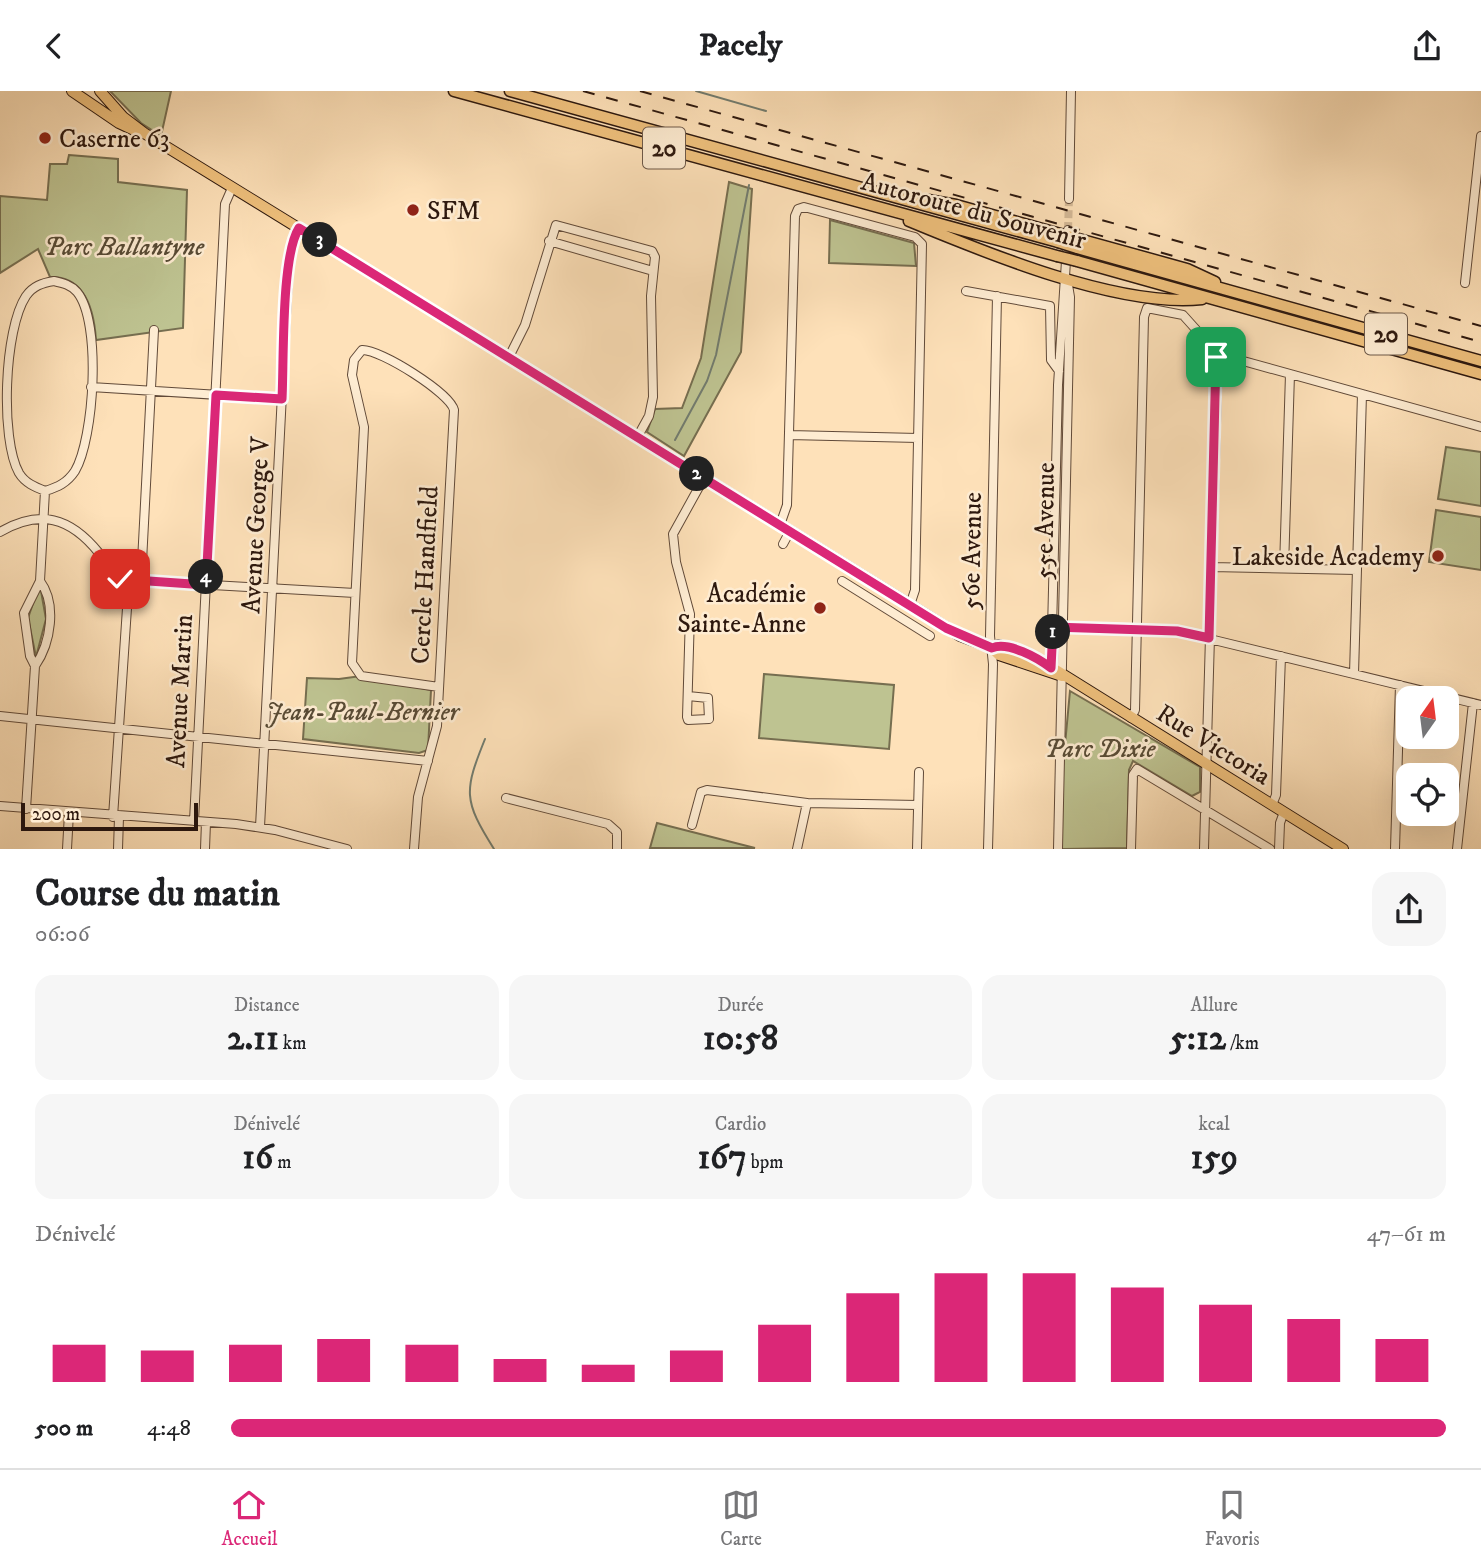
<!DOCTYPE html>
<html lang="fr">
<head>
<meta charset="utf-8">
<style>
	body { margin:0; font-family:"IM FELL DW Pica",serif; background:#f6f6f6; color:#202124; height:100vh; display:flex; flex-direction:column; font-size:26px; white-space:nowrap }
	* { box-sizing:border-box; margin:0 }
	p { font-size:23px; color:#757577 }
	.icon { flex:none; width:38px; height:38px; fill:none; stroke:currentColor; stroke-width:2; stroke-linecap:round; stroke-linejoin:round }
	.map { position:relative; height:758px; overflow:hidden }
	.sheet { display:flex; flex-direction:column; background:#fff; flex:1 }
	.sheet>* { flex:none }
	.needle { width:46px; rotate:14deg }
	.controls { position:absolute; left:1396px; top:595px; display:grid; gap:14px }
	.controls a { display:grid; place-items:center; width:63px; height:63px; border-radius:14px; background:#fff; box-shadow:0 7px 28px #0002; font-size:35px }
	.scale { position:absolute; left:21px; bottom:18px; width:177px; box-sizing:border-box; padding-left:7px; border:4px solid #2d180e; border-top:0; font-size:19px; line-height:24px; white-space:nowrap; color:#2d180e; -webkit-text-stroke:5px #feecd2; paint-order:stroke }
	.pin { position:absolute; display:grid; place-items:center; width:60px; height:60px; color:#fff; margin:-30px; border-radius:14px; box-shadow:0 4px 10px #0006 }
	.km { position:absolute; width:35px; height:35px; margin:-18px; border-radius:50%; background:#222; color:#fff; font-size:19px; line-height:35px; text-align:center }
	.round { display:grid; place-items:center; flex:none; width:74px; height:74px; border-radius:21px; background:#f6f6f6 }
	.headline { display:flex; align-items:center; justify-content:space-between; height:119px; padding:0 35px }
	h1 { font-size:38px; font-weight:700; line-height:52px }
	.figures { display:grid; grid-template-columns:repeat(3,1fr); gap:10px; height:119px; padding:7px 35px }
	.figures div { display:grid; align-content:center; border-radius:18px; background:#f6f6f6; text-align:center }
	.figures b { font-size:35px; font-weight:700 }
	.figures small { font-size:19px; font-weight:400 }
	.figures p { font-size:19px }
	.chart { height:196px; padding:14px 35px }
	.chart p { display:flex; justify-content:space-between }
	.chart svg { width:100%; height:126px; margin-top:7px; stroke:#db2777; stroke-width:6 }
	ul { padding:0 35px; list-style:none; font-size:23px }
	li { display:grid; grid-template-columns:112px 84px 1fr; align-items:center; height:52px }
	li i { height:18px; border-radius:9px; background:#db2777 }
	header { display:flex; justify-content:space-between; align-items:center; height:91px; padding:0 35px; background:#fff; font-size:32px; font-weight:700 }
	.tabs { display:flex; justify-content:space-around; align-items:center; height:98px; border-top:2px solid #e0e0e0; background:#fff; font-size:19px; color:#757577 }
	.tabs a { display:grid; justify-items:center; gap:4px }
	.tabs .on { color:#db2777 }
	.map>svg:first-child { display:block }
	.green { fill:#bec391; stroke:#766e50; stroke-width:2 }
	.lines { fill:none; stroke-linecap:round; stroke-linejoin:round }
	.stream { stroke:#727c6f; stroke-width:2 }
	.minor-tunnel { stroke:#d4b997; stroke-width:8; stroke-dasharray:8 4; stroke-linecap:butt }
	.minor-casing { stroke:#614a39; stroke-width:10 }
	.major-casing { stroke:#2d180e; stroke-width:12 }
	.highway-casing { stroke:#2d180e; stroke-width:13 }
	.minor { stroke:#feecd2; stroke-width:8 }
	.major { stroke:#efc07c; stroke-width:10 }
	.highway { stroke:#efc07c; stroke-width:10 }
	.rail { stroke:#2d180e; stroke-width:2; stroke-dasharray:12 12; stroke-linecap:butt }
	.highway-bridge-casing { stroke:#2d180e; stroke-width:13; stroke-linecap:butt }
	.highway-bridge { stroke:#efc07c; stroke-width:10 }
	.route-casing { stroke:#fff; stroke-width:14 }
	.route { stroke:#db2777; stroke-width:9 }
	.poi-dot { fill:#8f2418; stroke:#feecd2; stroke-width:2.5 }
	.labels { text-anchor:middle; stroke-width:5; stroke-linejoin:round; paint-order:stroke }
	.shield { fill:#feecd2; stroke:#6c5849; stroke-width:2 }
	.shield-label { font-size:24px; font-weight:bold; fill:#2d180e }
	.poi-label { font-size:26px; fill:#2d180e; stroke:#feecd2; text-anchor:start }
	.street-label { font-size:26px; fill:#2d180e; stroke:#feecd2 }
	.park-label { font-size:26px; font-style:italic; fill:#584b35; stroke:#feecd2 }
</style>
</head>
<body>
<header><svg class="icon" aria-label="back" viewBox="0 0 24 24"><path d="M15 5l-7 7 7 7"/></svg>Pacely<svg class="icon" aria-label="share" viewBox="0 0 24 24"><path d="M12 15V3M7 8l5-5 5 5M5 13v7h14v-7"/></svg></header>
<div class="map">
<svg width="1481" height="758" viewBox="0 0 1481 758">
	<rect width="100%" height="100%" fill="#fee1b9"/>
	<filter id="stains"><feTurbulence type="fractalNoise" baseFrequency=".00286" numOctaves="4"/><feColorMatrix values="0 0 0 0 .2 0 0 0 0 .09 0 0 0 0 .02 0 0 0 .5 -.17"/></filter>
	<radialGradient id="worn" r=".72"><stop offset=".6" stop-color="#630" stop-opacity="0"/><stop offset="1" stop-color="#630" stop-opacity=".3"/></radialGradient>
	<path class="green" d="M110 0H171L161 45 141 32Z
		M69 64 118 68V91L187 99 183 237 96 249C94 219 85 185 50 186L38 158 0 182V105L47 109 50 73H67Z
		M729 91 752 98 741 261 684 365 647 341 655 318 682 317 701 267Z
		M830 129 914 152 916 175 829 172Z
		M1446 356 1481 361V415L1438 408Z
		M1436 419 1481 426V479L1429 471Z
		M38 498 41 500 46 528 36 566 28 527Z
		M764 583 894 594 889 658 759 647Z
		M361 585 431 599 428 659 419 662 303 648 307 587 339 588Z
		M1070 600 1200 676V701L1192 705 1133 670 1129 679 1127 757 1062 758 1060 755 1063 675Z
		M657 732 755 757H650Z"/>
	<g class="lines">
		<path class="stream" d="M696 0 766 20
			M675 349 707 290 716 264 749 94
			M485 648C464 700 463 709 494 758"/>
		<path class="minor-tunnel" d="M1068 139 1069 108"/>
		<g class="minor-casing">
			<path id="minor" d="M1069 108 1071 0
				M549 150 653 180
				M54 190C63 192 71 194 77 201 102 231 94 348 75 380 67 392 58 396 45 400 35 396 25 392 19 382 0 348 4 238 26 205 33 195 42 192 54 190Z
				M1465 192 1481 45
				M966 200 1050 215 1051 269 1059 280
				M509 266 525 234 556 134 652 160 655 166 651 205 653 306 649 325 638 345
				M91 296 282 308
				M789 344 918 347
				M780 434 787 414 795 125 798 118 804 116 915 146 922 153 915 499 910 514
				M0 441C40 418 70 426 99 462 107 471 113 485 124 489L355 502
				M783 453 790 440
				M1211 476 1357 479
				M1284 477 1290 283
				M842 490 930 545
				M127 517 141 490 154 239
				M1059 536 1177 540 1481 614
				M35 575C51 552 57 513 40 490
				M1051 580 1058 294 1068 139
				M1354 583 1362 303
				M688 605 708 607 709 628 688 629 687 626 690 523 676 471 673 443 704 387
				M0 625 428 670
				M1131 627 1135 619 1144 226 1147 217 1183 224 1218 263 1481 336
				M506 707 608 733 617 741V758
				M1272 714 1276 704 1281 565
				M0 715 236 733 275 739 347 758
				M26 718 35 575 30 565 24 522 40 490 45 400
				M113 726 127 517 120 488
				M194 730 225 113 232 97
				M692 734 701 701 707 699 807 712 918 714
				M260 736 288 185 293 148 299 137
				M67 758 69 722
				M118 758 119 726
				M205 758 206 731
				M414 758 418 706 437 635 454 319C450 302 380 258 362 259L354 269 352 284 364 336 352 572 361 585 439 596
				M797 758 807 712
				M917 758 919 681
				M988 758 993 573 990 545 997 205
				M1058 758 1070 206 1067 188
				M1131 758 1133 684 1137 678 1270 758
				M1204 758 1218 263
				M1279 758 1280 732 1284 721
				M1395 758 1400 594
				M1457 758 1473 612"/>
		</g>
		<g class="major-casing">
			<path id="major" d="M72 0 119 32 134 39
				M100 0 123 26 144 42 925 523 960 545 992 557 999 564 1062 585
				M992 557 999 554 1043 571 1343 758"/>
		</g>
		<g class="highway-casing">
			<path id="highway" d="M454 0 1057 165
				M510 0 1058 151
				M928 109 956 114 1187 178 1215 191
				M909 130C986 162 1119 217 1202 208
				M1077 157 1481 270
				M1077 170 1481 283"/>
		</g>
		<use href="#minor" class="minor"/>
		<use href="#major" class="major"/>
		<use href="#highway" class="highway"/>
		<path class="rail" d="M583 0 1481 251
			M640 0 1481 235"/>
		<g class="highway-bridge-casing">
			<path id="highway-bridge" d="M1058 151 1077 157
				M1057 165 1077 170"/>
		</g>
		<use href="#highway-bridge" class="highway-bridge"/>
	</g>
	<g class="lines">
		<g class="route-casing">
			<path id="route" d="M120 488 206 494 216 304 282 308C284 270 281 165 299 137L946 537 992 557C1008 550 1038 567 1051 577L1053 536 1177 540 1209 547 1216 266"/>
		</g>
		<use href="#route" class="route"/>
	</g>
	<g class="poi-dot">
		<circle cx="45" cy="47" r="7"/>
		<circle cx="413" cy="119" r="7"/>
		<circle cx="1438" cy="465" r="7"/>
		<circle cx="820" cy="517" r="7"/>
	</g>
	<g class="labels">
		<g class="shield">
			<rect x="643" y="36.5" width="42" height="41" rx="5"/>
			<rect x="1365" y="222.5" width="42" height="41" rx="5"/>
		</g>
		<g class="shield-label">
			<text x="664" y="65">20</text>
			<text x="1386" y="251">20</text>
		</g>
		<g class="poi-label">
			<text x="59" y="56">Caserne 63</text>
			<text x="427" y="128">SFM</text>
			<text x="1424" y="474" text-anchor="end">Lakeside Academy</text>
			<text x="806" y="511" text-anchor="end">Académie<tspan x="806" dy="30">Sainte-Anne</tspan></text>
		</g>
		<g class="street-label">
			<text transform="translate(974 119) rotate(15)" y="9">Autoroute du Souvenir</text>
			<text transform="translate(1044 430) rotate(-89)" y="9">55e Avenue</text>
			<text transform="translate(255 434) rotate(-87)" y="9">Avenue George V</text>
			<text transform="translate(971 460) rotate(-89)" y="9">56e Avenue</text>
			<text transform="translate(424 484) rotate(-87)" y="9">Cercle Handfield</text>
			<text transform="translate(179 600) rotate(-87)" y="9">Avenue Martin</text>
			<text transform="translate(1214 653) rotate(32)" y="9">Rue Victoria</text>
		</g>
		<g class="park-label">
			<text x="124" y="164">Parc Ballantyne</text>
			<text x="362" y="629">Jean-Paul-Bernier</text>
			<text x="1100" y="666">Parc Dixie</text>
		</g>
	</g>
	<rect width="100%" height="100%" filter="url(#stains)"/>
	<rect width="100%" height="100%" fill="url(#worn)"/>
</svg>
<div class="controls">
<a><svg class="needle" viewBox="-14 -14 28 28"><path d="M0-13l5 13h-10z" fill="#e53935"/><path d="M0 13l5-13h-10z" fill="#757577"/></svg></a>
<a><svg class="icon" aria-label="locate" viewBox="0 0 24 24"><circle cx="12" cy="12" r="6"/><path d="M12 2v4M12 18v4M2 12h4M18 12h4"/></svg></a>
</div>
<div class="scale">200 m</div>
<div class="pin" style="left:1216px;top:266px;background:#1e9e55"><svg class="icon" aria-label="arrive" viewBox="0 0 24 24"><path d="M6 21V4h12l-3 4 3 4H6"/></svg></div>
<div class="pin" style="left:120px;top:488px;background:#d93025"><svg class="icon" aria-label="check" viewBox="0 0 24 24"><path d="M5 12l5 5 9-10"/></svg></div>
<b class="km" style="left:1053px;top:541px">1</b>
<b class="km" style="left:697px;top:383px">2</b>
<b class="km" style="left:320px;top:149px">3</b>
<b class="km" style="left:206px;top:486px">4</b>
</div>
<section class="sheet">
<div class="headline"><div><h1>Course du matin</h1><p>06:06</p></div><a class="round"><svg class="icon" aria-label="share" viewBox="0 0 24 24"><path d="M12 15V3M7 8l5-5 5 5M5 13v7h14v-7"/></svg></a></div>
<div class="figures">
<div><p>Distance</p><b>2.11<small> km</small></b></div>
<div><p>Durée</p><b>10:58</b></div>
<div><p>Allure</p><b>5:12<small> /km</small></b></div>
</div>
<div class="figures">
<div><p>Dénivelé</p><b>16<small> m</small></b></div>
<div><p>Cardio</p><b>167<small> bpm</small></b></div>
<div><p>kcal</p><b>159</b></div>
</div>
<div class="chart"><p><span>Dénivelé</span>47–61 m</p>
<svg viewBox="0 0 160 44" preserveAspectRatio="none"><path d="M5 44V31M15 44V33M25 44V31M35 44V29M45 44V31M55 44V36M65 44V38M75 44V33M85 44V24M95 44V13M105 44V6M115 44V6M125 44V11M135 44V17M145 44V22M155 44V29"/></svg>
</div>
<ul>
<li><b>500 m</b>4:48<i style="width:100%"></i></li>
</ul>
</section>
<nav class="tabs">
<a class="on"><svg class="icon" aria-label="home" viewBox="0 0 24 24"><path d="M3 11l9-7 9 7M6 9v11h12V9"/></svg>Accueil</a>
<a><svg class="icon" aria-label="map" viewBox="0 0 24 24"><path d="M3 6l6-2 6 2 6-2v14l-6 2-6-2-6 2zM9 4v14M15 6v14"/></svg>Carte</a>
<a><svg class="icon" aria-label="saved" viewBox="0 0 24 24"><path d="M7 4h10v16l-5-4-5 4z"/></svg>Favoris</a>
</nav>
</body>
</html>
